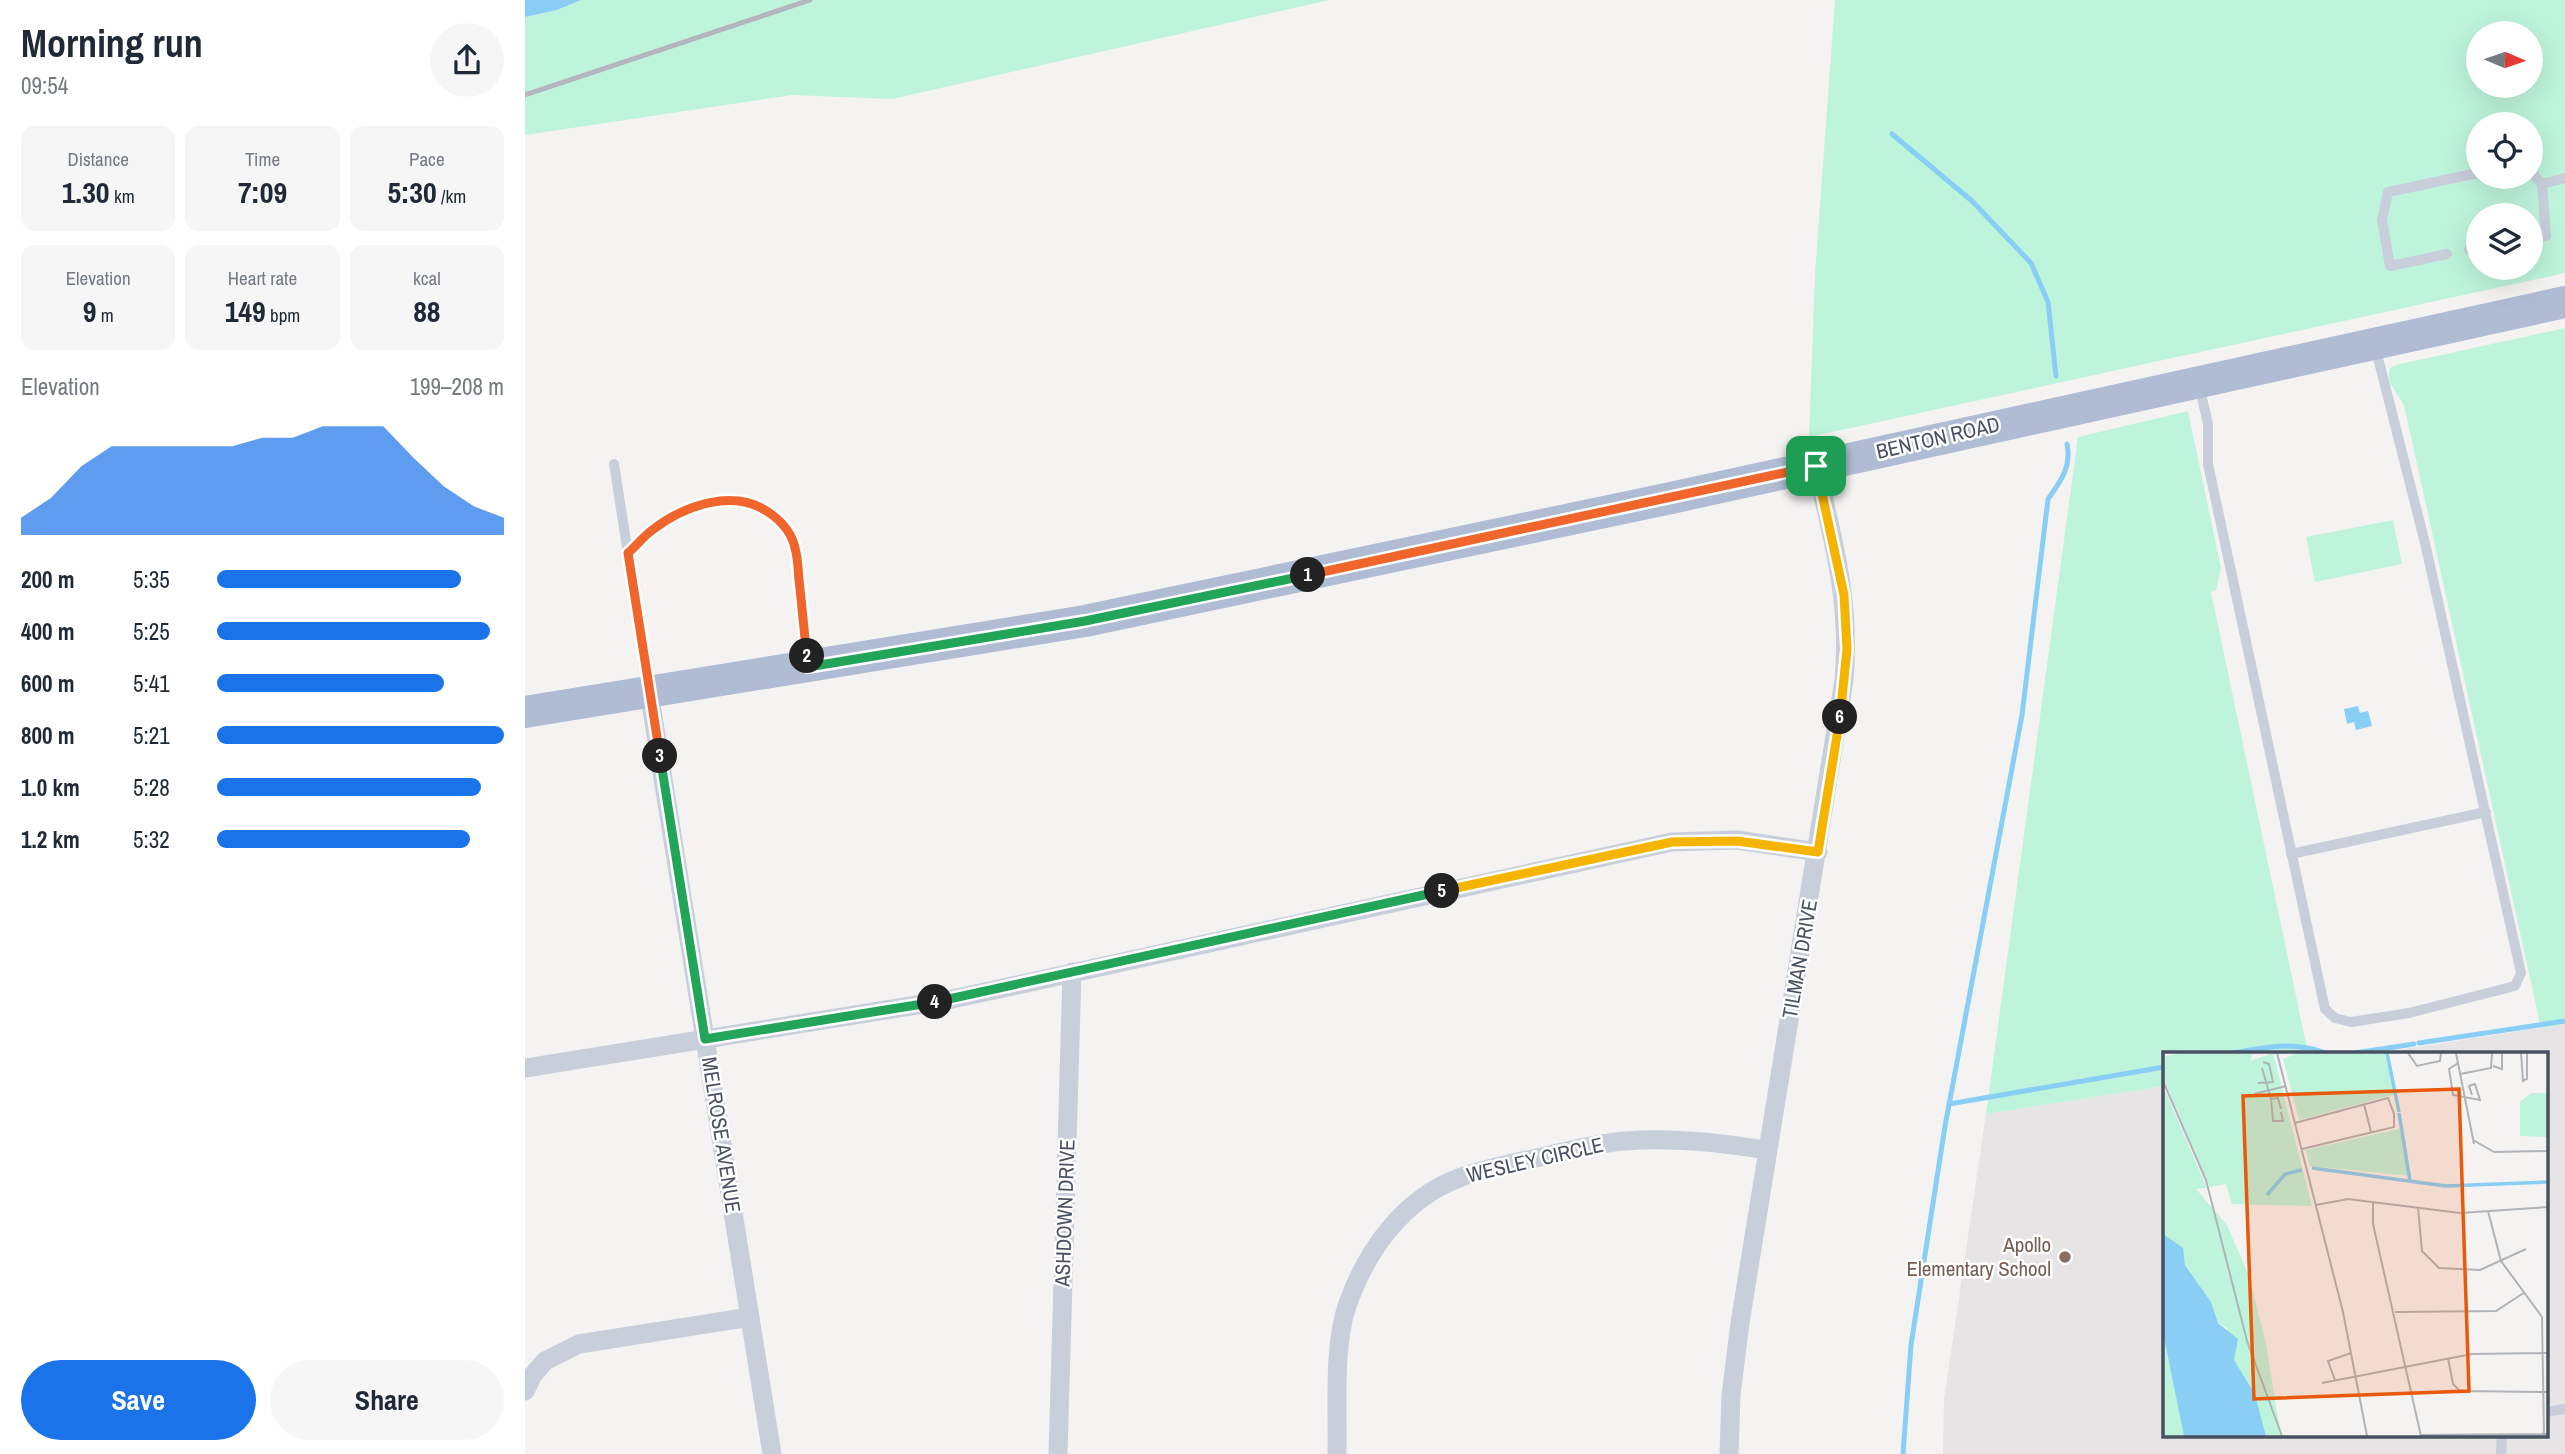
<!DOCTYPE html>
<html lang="en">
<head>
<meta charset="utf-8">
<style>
	body { margin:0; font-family:"Archivo Narrow",sans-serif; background:#f6f6f7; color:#1f2937; height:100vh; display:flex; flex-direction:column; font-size:26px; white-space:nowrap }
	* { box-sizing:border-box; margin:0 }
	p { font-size:23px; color:#747a83 }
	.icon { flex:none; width:38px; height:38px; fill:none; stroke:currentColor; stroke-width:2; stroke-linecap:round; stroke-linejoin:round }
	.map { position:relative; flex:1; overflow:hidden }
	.panel { display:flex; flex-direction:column; background:#fff; width:525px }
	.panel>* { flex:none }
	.needle { width:46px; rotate:92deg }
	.buttons { position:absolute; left:1941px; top:21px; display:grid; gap:14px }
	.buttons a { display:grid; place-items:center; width:77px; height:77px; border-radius:50%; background:#fff; box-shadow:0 7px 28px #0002; font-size:35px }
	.pin { position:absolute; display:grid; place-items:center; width:60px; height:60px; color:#fff; margin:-30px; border-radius:14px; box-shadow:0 4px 10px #0006 }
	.km { position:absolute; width:35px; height:35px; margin:-18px; border-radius:50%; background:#222; color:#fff; font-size:19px; line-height:35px; text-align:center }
	.round { display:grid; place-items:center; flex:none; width:74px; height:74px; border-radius:37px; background:#f6f6f7 }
	.overview { display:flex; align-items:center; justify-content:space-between; height:119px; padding:0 21px }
	h1 { font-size:38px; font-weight:700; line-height:52px }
	.stats { display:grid; grid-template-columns:repeat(3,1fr); gap:10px; height:119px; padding:7px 21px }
	.stats div { display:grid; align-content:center; border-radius:14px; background:#f6f6f7; text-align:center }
	.stats b { font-size:30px; font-weight:700 }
	.stats small { font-size:19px; font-weight:400 }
	.stats p { font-size:19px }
	.chart { height:196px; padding:14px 21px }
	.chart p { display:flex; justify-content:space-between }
	.chart svg { width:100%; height:126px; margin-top:7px; fill:#1a73e8; opacity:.7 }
	.action { display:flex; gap:14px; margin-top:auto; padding:14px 21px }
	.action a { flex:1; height:80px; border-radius:42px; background:#1a73e8; color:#fff; font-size:28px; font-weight:700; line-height:80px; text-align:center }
	.action a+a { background:#f6f6f7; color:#1f2937 }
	ul { padding:0 21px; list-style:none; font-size:23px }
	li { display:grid; grid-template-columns:112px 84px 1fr; align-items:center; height:52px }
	li i { height:18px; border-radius:9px; background:#1a73e8 }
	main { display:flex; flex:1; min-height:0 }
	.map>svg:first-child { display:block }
	.education { fill:#e6e4e4 }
	.green { fill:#bef4dc; fill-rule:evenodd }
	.water { fill:#88cef5 }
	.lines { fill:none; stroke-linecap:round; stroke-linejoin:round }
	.stream { stroke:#88cef5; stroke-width:5 }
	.service { stroke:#c8cfdb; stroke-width:10 }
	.minor { stroke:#c8cfdb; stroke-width:19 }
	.primary { stroke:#b0bcd3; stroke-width:32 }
	.rail { stroke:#b4b6bd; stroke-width:5 }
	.split-1-casing { stroke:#fff; stroke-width:14 }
	.split-2-casing { stroke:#fff; stroke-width:14 }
	.split-3-casing { stroke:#fff; stroke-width:14 }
	.split-4-casing { stroke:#fff; stroke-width:14 }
	.split-5-casing { stroke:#fff; stroke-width:14 }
	.split-6-casing { stroke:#fff; stroke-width:14 }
	.split-7-casing { stroke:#fff; stroke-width:14 }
	.split-1 { stroke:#f0652b; stroke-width:9 }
	.split-2 { stroke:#22a559; stroke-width:9 }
	.split-3 { stroke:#f0652b; stroke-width:9 }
	.split-4 { stroke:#22a559; stroke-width:9 }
	.split-5 { stroke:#22a559; stroke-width:9 }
	.split-6 { stroke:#f5b400; stroke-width:9 }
	.split-7 { stroke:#f5b400; stroke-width:9 }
	.education-dot { fill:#8d6e63; stroke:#fff; stroke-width:2.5 }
	.labels { text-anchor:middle; stroke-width:5; stroke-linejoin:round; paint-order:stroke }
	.street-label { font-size:21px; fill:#485262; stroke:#fff }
	.education-label { font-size:21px; fill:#785e54; stroke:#fff; text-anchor:end }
	.inset-river { fill:none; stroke:#88cef5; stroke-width:3.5 }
	.inset-road { fill:none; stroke:#b0b3b8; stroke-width:2 }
	.view { fill:#e8590c; fill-opacity:0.15; stroke:#e8590c; stroke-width:3.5 }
	.inset-edge { fill:none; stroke:#485262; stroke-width:3.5 }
</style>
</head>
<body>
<main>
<section class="panel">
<div class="overview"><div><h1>Morning run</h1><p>09:54</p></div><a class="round"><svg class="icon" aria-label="share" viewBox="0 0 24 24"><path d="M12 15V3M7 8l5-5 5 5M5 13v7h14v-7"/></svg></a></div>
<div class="stats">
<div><p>Distance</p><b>1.30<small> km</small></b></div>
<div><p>Time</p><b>7:09</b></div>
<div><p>Pace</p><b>5:30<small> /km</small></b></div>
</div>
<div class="stats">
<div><p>Elevation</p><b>9<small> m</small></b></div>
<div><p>Heart rate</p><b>149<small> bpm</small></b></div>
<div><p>kcal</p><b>88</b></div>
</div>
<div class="chart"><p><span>Elevation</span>199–208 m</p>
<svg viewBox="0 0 160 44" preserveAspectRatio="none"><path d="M0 44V38L10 31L20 20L30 13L40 13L50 13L60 13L70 13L80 10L90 10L100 6L110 6L120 6L130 17L140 27L150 34L160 38V44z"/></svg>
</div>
<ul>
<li><b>200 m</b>5:35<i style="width:85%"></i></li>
<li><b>400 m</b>5:25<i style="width:95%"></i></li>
<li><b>600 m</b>5:41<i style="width:79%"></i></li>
<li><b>800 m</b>5:21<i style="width:100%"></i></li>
<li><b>1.0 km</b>5:28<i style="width:92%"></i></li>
<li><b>1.2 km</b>5:32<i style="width:88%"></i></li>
</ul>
<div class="action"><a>Save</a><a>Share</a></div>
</section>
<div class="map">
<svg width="2040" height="1454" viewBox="0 0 2040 1454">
	<rect width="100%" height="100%" fill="#f5f3f2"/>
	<path class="education" d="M2040 1024V1454H1418L1419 1400 1461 1114 1639 1086V1435H2021V1053H1854Z"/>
	<path class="green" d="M56 0H805L367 99 267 95 0 135V17L32 10Z
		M1310 0H2040V273L1284 437 1290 274ZM1953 33H2006V86H1953ZM1953 124H2006V177H1953ZM1953 215H2006V268H1953Z
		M2040 328V1024L2016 1028 1879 405C1872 391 1860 383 1865 368L1871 365Z
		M1663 411 1696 568 1691 590 1686 592 1783 1053H1639V1086L1461 1114 1553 437Z
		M1868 520 1877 564 1790 582 1781 537Z"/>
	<path class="water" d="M0 0H56L32 10 0 17Z
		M1833 706 1835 713 1843 711 1847 726 1831 730 1829 722 1822 724 1819 709Z"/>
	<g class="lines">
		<path class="stream" d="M1367 134 1447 201 1506 263 1523 302 1531 376
			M1894 1043 2040 1021
			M1708 1053C1740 1047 1769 1041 1801 1053
			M1830 1053 1889 1044
			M1424 1104 1639 1067
			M1378 1454 1386 1345 1420 1126 1497 715 1523 499C1535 482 1547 467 1542 444"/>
		<path class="service" d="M2006 172 2017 184
			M2006 239 2021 236 2017 184 2040 178
			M1944 249 1953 248
			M1922 254 1865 266 1857 220 1863 192 1953 173
			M1674 385 1683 424V464L1800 1009 1810 1018 1826 1022 1884 1013 1990 986 1996 973 1900 543 1850 346
			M89 464 124 688
			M103 553C111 546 118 537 126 531 175 493 243 482 271 549L283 663
			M1766 854 1961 812
			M2021 1412 2040 1409
			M1976 1454 1977 1435"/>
		<path class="minor" d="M124 692 247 1454
			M0 1068 423 1000 1147 842 1212 840 1293 852
			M0 1391 8 1375 20 1361 54 1344 225 1317
			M533 1454 547 972
			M812 1454C813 1410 808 1347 822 1306 841 1251 878 1199 934 1178 960 1168 988 1163 1016 1157 1043 1151 1072 1143 1100 1141 1148 1137 1195 1143 1242 1150
			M1204 1454 1206 1395 1215 1323 1319 680C1326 602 1308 540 1291 466"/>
		<path class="primary" d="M0 712 560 621 1146 498 2040 302"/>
		<path class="rail" d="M0 95 285 0"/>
	</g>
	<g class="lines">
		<g class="split-1-casing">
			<path id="split-1" d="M783 575 1291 466"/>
		</g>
		<g class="split-2-casing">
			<path id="split-2" d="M282 656 283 667 560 621 783 575"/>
		</g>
		<g class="split-3-casing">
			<path id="split-3" d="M135 756 103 553C111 546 118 537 126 531 159 505 210 487 246 514 257 522 267 534 270 548 273 558 273 570 274 580 277 606 279 631 282 656"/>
		</g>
		<g class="split-4-casing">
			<path id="split-4" d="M135 756 180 1039 410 1002"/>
		</g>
		<g class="split-5-casing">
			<path id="split-5" d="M410 1002 917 891"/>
		</g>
		<g class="split-6-casing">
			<path id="split-6" d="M917 891 1147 842 1212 841 1293 852 1315 717"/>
		</g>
		<g class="split-7-casing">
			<path id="split-7" d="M1291 466 1319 595 1322 649 1315 717"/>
		</g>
		<use href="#split-1" class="split-1"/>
		<use href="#split-2" class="split-2"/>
		<use href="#split-3" class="split-3"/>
		<use href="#split-4" class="split-4"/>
		<use href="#split-5" class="split-5"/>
		<use href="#split-6" class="split-6"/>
		<use href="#split-7" class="split-7"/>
	</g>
	<circle class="education-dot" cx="1540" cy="1257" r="7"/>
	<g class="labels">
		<g class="street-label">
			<text transform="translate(1413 438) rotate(-13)" y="7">BENTON ROAD</text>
			<text transform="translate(1275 959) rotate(-80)" y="7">TILMAN DRIVE</text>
			<text transform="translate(196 1135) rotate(81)" y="7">MELROSE AVENUE</text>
			<text transform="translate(1010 1160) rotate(-13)" y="7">WESLEY CIRCLE</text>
			<text transform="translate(540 1213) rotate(-88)" y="7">ASHDOWN DRIVE</text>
		</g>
		<g class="education-label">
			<text x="1526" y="1252">Apollo<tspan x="1526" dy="24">Elementary School</tspan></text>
		</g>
	</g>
	<g transform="translate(1638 1052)">
		<rect width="385" height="385" fill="#f5f3f2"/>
		<path d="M18 1 90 2 87 9 110 1 149 154 69 152 63 132 47 135 0 25V5ZM135 1H224L233 42 136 68 120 7ZM0 34 44 136 33 137 64 173 86 224 103 292 118 384H103L92 342 71 308 64 276 55 271 48 250 22 213 19 196 0 182ZM368 41H385V85L357 84V50ZM239 76 248 124 147 114 143 98ZM0 280 13 326 21 384H0Z" fill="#bef4dc"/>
		<path d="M0 182 20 196 22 213 48 250 55 271 75 287 71 308 92 342 103 384H21L0 280Z" fill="#88cef5"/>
		<path class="inset-river" d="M224 1 236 60M236 61 247 129M149 116 283 134 385 130M104 143 122 122 139 118"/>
		<path class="inset-road" d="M114 1 180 260 204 384M245 1 254 14 277 9 278 1M293 1 311 92M358 1 360 29 364 27V1M295 11 286 17 290 43 317 48 312 32 306 34 309 43M330 14 339 17V1M99 16 108 47 115 46 118 57M297 22 328 16 329 1M0 29 43 128 84 289 119 384M95 31 110 30 106 12 100 10M91 42 123 34M108 47 110 69H120L118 60M201 52 208 80M132 71 225 46 231 62V75L139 97M310 88 331 100 385 99M210 151V172L258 384M153 153 185 147 297 161 385 155M255 156 259 199 276 216 317 218 363 197M325 159 338 209 379 265 381 384M232 260 333 259 362 240M285 306 290 332 297 339 385 340M172 328 165 309 188 301M159 331 309 302 385 301M258 383 384 382"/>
		<path class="view" d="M296 37 306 339 91 347 80 44Z"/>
		<rect width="385" height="385" class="inset-edge"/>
	</g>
</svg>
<div class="buttons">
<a><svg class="needle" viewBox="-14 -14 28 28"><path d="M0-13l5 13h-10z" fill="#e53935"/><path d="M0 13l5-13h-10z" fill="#747a83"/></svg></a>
<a><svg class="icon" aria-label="locate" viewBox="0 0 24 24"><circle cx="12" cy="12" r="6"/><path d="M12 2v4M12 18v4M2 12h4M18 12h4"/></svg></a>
<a><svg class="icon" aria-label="layers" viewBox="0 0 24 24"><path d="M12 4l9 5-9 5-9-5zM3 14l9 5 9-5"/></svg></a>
</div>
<div class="pin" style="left:1291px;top:466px;background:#1e9e55"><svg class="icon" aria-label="arrive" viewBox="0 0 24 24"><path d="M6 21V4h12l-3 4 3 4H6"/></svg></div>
<b class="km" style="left:783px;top:575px">1</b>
<b class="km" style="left:282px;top:656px">2</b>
<b class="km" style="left:135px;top:756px">3</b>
<b class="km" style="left:410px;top:1002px">4</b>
<b class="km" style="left:917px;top:891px">5</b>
<b class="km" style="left:1315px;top:717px">6</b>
</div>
</main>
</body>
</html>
